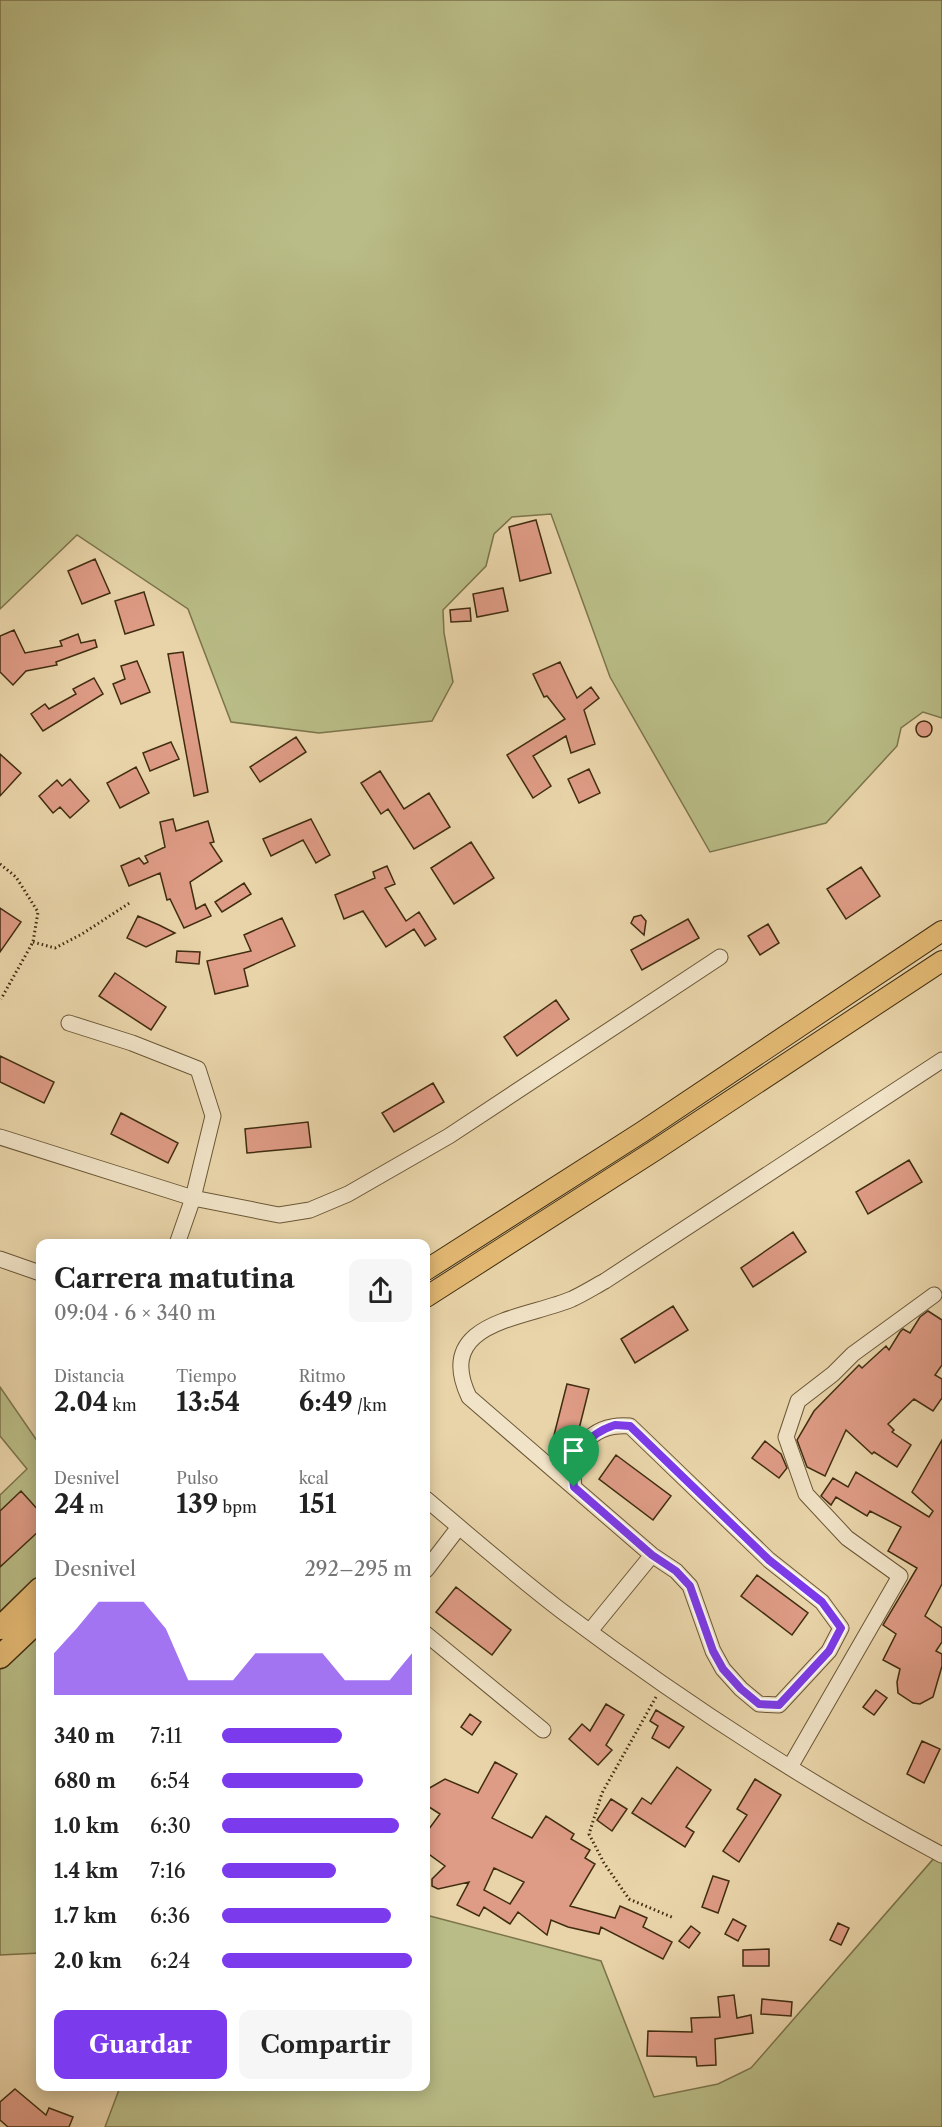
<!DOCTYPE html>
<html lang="es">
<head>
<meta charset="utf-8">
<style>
	body { margin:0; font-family:"Libre Caslon Text",serif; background:#f6f6f6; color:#222; height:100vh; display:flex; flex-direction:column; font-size:22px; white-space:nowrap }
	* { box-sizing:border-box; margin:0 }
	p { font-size:20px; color:#767676 }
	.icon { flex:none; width:33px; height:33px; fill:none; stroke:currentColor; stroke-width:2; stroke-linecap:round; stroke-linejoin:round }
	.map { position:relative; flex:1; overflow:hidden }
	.sheet { position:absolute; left:36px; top:1239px; width:394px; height:852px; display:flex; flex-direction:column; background:#fff; border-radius:12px; box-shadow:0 3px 15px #0003 }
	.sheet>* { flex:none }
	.pin { position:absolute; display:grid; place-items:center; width:51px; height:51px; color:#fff; margin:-62px -26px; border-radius:50% 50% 50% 0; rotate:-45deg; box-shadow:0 0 6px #0007 }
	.pin .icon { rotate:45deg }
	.round { display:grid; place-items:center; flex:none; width:63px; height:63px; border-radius:12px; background:#f6f6f6 }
	.summary { display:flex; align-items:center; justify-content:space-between; height:102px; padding:0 18px }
	h1 { font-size:27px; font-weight:800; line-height:45px }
	.stats { display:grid; grid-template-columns:repeat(3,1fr); gap:9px; height:102px; padding:6px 18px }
	.stats div { display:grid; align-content:center }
	.stats b { font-size:26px; font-weight:800 }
	.stats small { font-size:16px; font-weight:400 }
	.stats p { font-size:16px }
	.chart { height:168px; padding:12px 18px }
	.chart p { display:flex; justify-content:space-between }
	.chart svg { width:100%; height:108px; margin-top:6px; fill:#7c3aed; opacity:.7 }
	.primary-button { display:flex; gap:12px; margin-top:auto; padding:12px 18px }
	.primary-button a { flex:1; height:69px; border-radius:12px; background:#7c3aed; color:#fff; font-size:24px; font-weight:800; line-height:69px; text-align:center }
	.primary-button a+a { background:#f6f6f6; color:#222 }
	ul { padding:0 18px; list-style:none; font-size:20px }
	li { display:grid; grid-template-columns:96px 72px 1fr; align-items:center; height:45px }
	li i { height:15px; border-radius:8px; background:#7c3aed }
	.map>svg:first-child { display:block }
	.green { fill:#b9bc86; stroke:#7c744b; stroke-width:1.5 }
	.building { fill:#de9b85; stroke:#402d10; stroke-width:1.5; fill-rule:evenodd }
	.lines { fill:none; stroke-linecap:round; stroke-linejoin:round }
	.minor-casing { stroke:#6a5736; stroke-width:17 }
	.major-casing { stroke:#402d10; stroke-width:22 }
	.highway-casing { stroke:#402d10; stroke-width:25 }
	.path { stroke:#402d10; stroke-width:3; stroke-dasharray:1.5 3; stroke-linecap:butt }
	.minor { stroke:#f1e3c7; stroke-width:15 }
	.major { stroke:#e4ba74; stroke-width:20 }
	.highway { stroke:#e4ba74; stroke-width:22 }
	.route-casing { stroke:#fff; stroke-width:12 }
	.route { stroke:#7c3aed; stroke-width:8 }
</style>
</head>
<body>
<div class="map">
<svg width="942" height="2127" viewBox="0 0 942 2127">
	<rect width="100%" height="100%" fill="#e9d4a9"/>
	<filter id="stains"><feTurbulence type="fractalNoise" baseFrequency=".00333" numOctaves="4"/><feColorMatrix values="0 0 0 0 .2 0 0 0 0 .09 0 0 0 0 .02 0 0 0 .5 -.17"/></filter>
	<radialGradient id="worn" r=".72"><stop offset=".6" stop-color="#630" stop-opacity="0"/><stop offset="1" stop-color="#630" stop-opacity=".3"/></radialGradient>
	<path class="green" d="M0 0H942V718L923 712 901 728 897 746 826 823 710 852 610 677 551 514 512 517 494 534 486 566 443 610 444 633 453 682 432 721 319 733 231 722 188 609 77 535 0 609Z
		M0 1387 40 1445V1953L0 1955V1495L27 1469 0 1436Z
		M942 1849V2127H105L120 2087 426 2086V1915L601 1961 654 2097 718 2084 751 2068Z"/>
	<path class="building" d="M536 520 551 573 520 581 509 527Z
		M95 559 110 593 82 604 68 571Z
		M503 588 508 611 477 617 473 594Z
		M144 592 154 625 125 634 115 601Z
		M470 608 471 621 451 622 450 610Z
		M14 630 25 653 62 646 60 641 78 634 81 643 95 640 97 647 56 662 57 665 26 671 13 685 0 672V636Z
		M183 652 208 792 194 796 168 654Z
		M137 661 150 692 121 704 113 684 125 679 121 666Z
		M560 662 577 698 591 687 599 698 584 710 595 744 571 753 566 736 533 756 551 786 533 798 507 755 565 719 547 696 544 697 533 674Z
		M94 678 103 694 43 731 31 714 45 704 49 709 76 694 73 689Z
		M916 729a8 8 0 1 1 16 0a8 8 0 1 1-16 0Z
		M296 737 306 752 260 782 250 767Z
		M171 742 179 759 150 771 143 753Z
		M0 754 21 773 0 796Z
		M136 767 149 793 120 808 107 783Z
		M589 769 600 793 579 803 568 779Z
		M380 771 404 809 429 793 450 827 414 849 388 809 381 814 361 783Z
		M70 779 89 801 70 818 60 807 53 813 39 796 57 780 62 786Z
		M173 819 176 831 208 821 214 842 210 843 222 861 190 882 196 909 205 904 211 916 184 928 170 899 167 900 160 873 129 886 121 866 139 858 144 864 148 862 145 856 165 847 160 822Z
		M311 819 330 855 316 863 303 840 271 856 263 839Z
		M471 842 494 878 454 904 431 868Z
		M387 866 395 884 385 888 406 921 419 912 436 939 425 946 414 929 386 947 363 911 344 919 335 895 375 878 373 872Z
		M861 867 880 896 846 919 827 889Z
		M244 883 251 894 222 912 215 902Z
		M0 908 21 922 0 952Z
		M641 915 646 921 644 935 631 923 634 917Z
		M138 916 159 925 175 933 146 947 127 938Z
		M282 918 295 946 244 969 248 986 215 994 207 961 251 951 244 935Z
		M688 919 699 938 642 970 631 950Z
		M768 924 779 943 760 955 748 936Z
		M177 951 200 952 199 964 176 962Z
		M115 973 166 1007 151 1030 99 996Z
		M556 1000 569 1019 517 1056 504 1037Z
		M0 1056 54 1082 44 1103 0 1082Z
		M433 1083 444 1102 394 1132 382 1113Z
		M121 1113 178 1143 168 1163 111 1134Z
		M308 1122 311 1147 247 1153 245 1129Z
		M909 1160 922 1182 868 1214 856 1192Z
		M793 1232 806 1252 753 1287 741 1268Z
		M673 1306 688 1330 635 1363 621 1339Z
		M928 1311 942 1320V1365L935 1375 942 1379V1398L933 1411 914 1399 888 1424 894 1430 892 1432 911 1445 897 1467 874 1452 872 1454 846 1430 825 1476 807 1467 797 1440 814 1411 859 1365 862 1368 886 1346 889 1350 900 1332 903 1329 910 1333 920 1317Z
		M567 1384 589 1389 577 1437 570 1448 552 1443Z
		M942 1440V1584L925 1616 942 1628V1642L936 1651 942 1654V1666L933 1697 920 1704 913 1703 898 1693 897 1682 900 1669 883 1660 896 1634 883 1625 917 1568 888 1551 901 1527 870 1511 867 1516 836 1497 831 1505 821 1496 833 1478 848 1487 856 1472 929 1517 933 1511 912 1492Z
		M765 1441 781 1454 787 1468 779 1478 752 1458Z
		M616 1455 671 1496 653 1520 599 1479Z
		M21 1491 40 1512V1530L0 1567V1511Z
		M757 1575 808 1613 792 1635 741 1596Z
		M456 1587 511 1630 492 1655 436 1612Z
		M876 1690 887 1698 874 1715 863 1707Z
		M606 1704 624 1715 606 1745 612 1750 598 1765 569 1739 582 1724 590 1731Z
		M656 1710 684 1727 669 1748 652 1738 658 1726 650 1721Z
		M470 1714 481 1722 472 1735 461 1727Z
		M922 1741 940 1749 924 1783 907 1774Z
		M495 1762 517 1774 492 1818 532 1838 546 1816 574 1834 571 1839 590 1850 585 1858 595 1864 570 1906 615 1918 620 1906 647 1918 643 1927 672 1942 663 1959 601 1927 599 1934 568 1927 551 1920 547 1935 518 1912 510 1924 484 1907 479 1916 457 1905 469 1882 438 1889 432 1886V1879L445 1866 426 1852V1833L440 1814 426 1805V1790L445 1779 478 1793ZM494 1868 524 1882 510 1904 484 1890Z
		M677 1767 711 1790 686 1827 694 1832 685 1847 632 1813 642 1798 651 1804Z
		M755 1779 781 1795 739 1862 723 1851 747 1815 737 1809Z
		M611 1799 627 1809 612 1831 597 1820Z
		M713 1876 729 1881 718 1913 702 1907Z
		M733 1919 746 1926 738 1941 725 1934Z
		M838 1923 849 1928 841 1945 830 1940Z
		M691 1926 700 1933 689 1948 679 1941Z
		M769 1949V1966H743V1950Z
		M734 1995 737 2018 751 2015 753 2033 715 2039 716 2065 697 2066 696 2057 647 2056 648 2031 692 2032 691 2018 720 2017 718 1997Z
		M762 1999 792 2002 791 2016 761 2014Z
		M15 2089 46 2115 49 2108 73 2117 69 2127H8L0 2120V2102Z"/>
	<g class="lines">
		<g class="minor-casing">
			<path id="minor" d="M69 1023 132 1043 198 1069 213 1116 193 1198 177 1244
				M0 1137 193 1198 279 1215 310 1210 348 1194 449 1136 720 957
				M0 1259 40 1273
				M574 1487C569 1450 592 1423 630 1426L769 1560 822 1602 841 1628 829 1651 779 1705 759 1704 741 1689 723 1669 713 1651 690 1586 676 1571 652 1555 469 1397C433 1321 525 1319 572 1299 583 1294 594 1287 605 1281L942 1060
				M426 1499C471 1537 516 1576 563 1612 683 1702 810 1785 942 1855
				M426 1570 459 1527
				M590 1631 652 1555
				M426 1634 543 1730
				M790 1767 900 1576 847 1538 806 1494 786 1437 798 1401 833 1374 853 1354 934 1295"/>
		</g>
		<g class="major-casing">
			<path id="major" d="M426 1270 642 1132 942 931
				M426 1297 654 1151 942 961"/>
		</g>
		<g class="highway-casing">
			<path id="highway" d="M0 1628 40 1589
				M0 1657 40 1619"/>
		</g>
		<path class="path" d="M0 864 16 877 38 912 33 942 1 999
			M33 942 55 948 82 934 131 902
			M656 1697 602 1793 589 1834 604 1863 629 1899 674 1918"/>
		<use href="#minor" class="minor"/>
		<use href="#major" class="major"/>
		<use href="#highway" class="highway"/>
	</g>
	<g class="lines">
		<g class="route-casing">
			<path id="route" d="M615 1425 630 1426 769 1560 822 1602 841 1628 829 1651 779 1705 759 1704 741 1689 723 1669 713 1651 690 1586 676 1571 652 1555 574 1487C570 1457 586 1434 615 1425Z"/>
		</g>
		<use href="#route" class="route"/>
	</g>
	<rect width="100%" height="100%" filter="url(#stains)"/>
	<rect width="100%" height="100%" fill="url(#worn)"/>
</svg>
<div class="pin" style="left:574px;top:1487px;background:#1e9e55"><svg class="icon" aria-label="arrive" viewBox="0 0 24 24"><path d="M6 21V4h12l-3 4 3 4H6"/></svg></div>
<section class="sheet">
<div class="summary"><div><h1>Carrera matutina</h1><p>09:04 · 6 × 340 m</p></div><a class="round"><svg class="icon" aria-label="share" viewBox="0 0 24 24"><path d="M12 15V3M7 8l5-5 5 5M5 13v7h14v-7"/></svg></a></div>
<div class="stats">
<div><p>Distancia</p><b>2.04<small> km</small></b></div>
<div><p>Tiempo</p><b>13:54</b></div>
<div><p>Ritmo</p><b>6:49<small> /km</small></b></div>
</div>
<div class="stats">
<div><p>Desnivel</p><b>24<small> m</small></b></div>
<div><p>Pulso</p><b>139<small> bpm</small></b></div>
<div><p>kcal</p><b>151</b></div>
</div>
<div class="chart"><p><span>Desnivel</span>292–295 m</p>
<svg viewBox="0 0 160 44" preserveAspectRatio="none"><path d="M0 44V27L10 17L20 6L30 6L40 6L50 17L60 38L70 38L80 38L90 27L100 27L110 27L120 27L130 38L140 38L150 38L160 27V44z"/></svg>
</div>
<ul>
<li><b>340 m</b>7:11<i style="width:63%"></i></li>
<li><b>680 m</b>6:54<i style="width:74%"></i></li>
<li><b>1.0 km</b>6:30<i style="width:93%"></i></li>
<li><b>1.4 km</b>7:16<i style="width:60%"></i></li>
<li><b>1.7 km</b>6:36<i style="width:89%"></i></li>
<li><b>2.0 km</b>6:24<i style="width:100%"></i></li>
</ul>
<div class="primary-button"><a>Guardar</a><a>Compartir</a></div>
</section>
</div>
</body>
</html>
